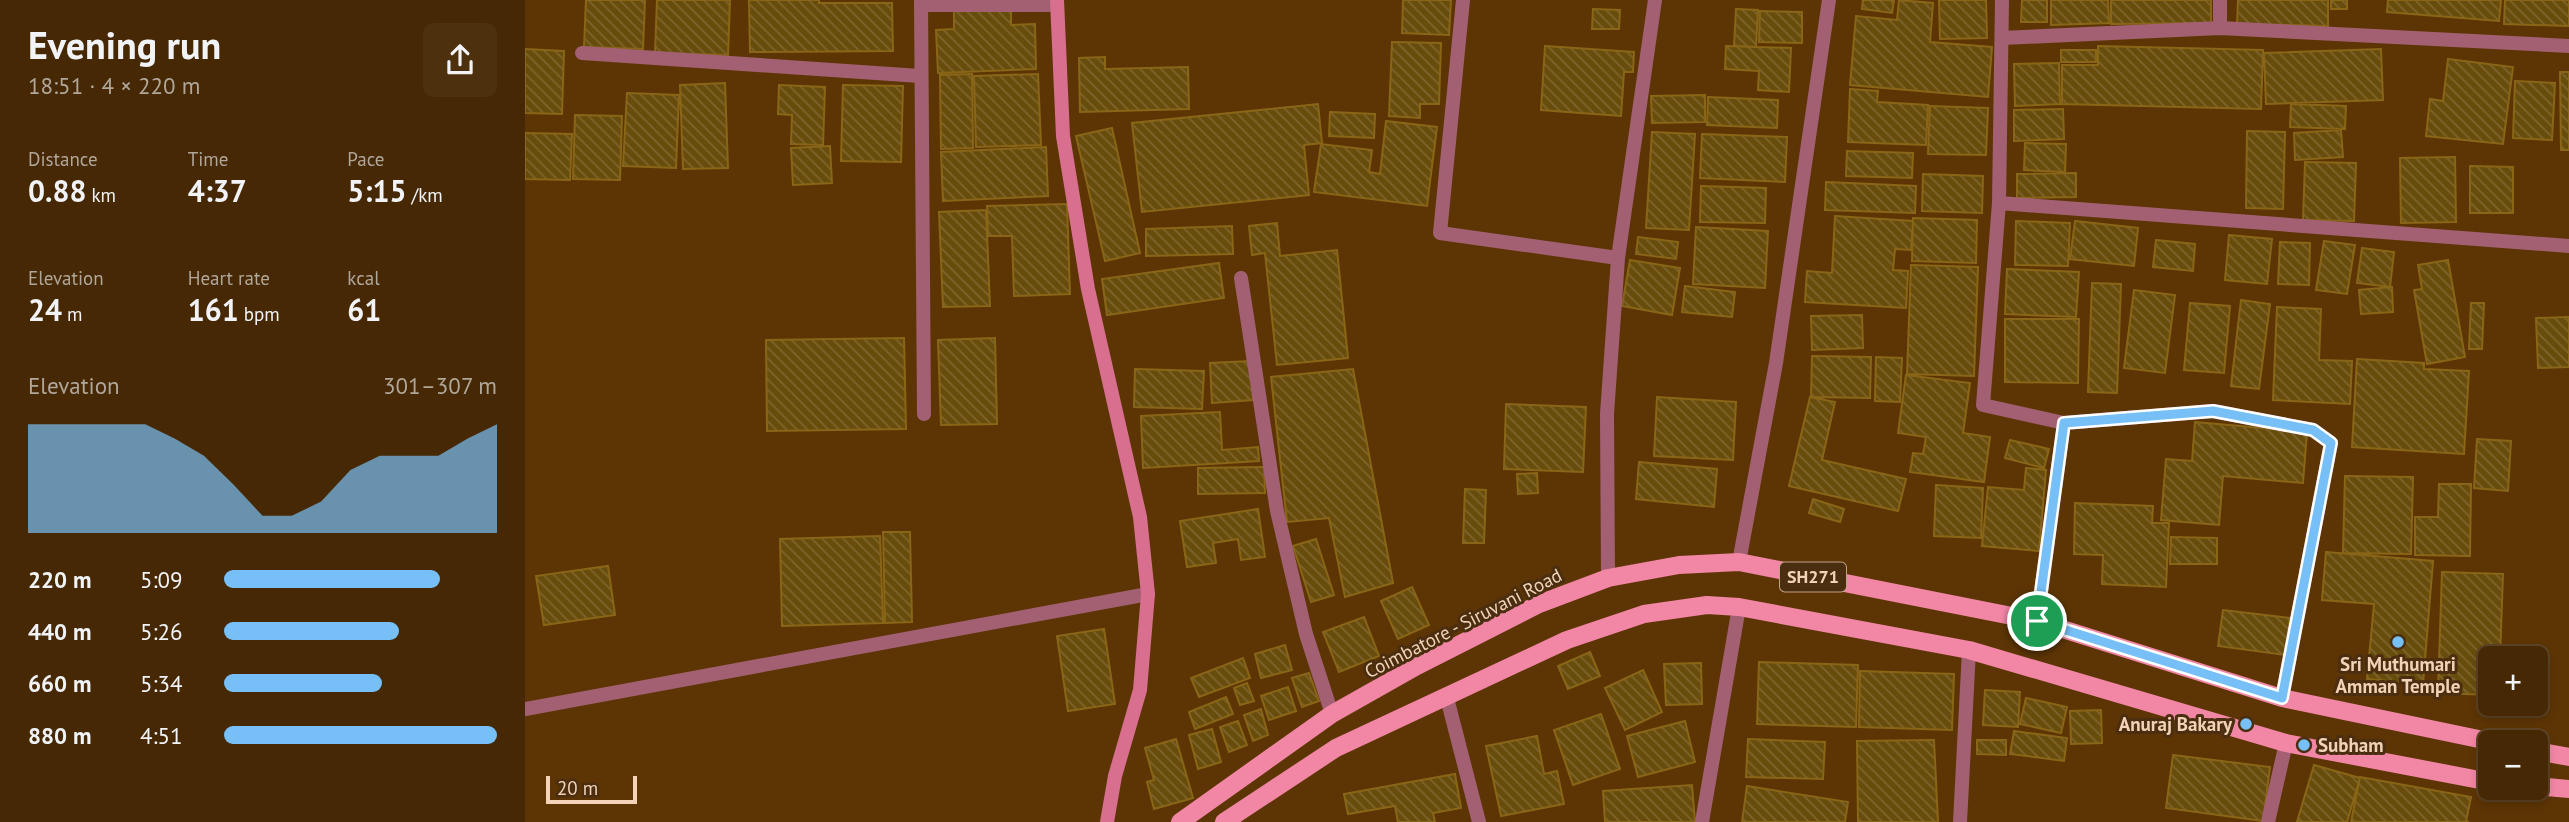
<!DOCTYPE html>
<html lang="en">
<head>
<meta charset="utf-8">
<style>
	body { margin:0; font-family:"PT Sans",sans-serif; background:#4d300e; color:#f1f3f6; height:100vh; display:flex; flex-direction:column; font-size:26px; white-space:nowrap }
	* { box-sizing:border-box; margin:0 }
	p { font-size:23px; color:#b0a69a }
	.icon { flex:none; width:38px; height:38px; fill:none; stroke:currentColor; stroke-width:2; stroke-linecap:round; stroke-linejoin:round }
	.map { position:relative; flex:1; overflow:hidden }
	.side { display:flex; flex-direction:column; background:#462804; width:525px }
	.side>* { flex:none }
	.fabs { position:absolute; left:1953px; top:646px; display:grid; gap:14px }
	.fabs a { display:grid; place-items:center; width:70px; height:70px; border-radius:10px; background:#462804; box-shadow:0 4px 10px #0003,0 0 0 2px #5e4426; font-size:35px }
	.scale { position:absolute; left:21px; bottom:18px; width:91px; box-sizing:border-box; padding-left:7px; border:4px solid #f2d3b8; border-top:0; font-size:19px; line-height:24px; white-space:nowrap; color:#f2d3b8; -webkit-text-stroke:5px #4b2e10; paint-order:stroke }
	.pin { position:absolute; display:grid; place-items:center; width:60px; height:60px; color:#fff; margin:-30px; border:4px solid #fff; border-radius:50%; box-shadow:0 2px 7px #0007 }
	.round { display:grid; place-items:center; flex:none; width:74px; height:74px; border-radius:10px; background:#4d300e }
	.overview { display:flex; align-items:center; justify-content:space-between; height:119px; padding:0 28px }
	h1 { font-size:38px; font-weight:700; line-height:52px }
	.metrics { display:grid; grid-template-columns:repeat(3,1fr); gap:10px; height:119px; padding:7px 28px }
	.metrics div { display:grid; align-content:center }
	.metrics b { font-size:30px; font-weight:700 }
	.metrics small { font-size:19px; font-weight:400 }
	.metrics p { font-size:19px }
	.chart { height:196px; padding:14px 28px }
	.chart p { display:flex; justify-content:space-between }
	.chart svg { width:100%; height:126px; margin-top:7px; fill:#77c0f7; opacity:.7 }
	ul { padding:0 28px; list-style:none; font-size:23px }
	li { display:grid; grid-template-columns:112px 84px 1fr; align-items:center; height:52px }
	li i { height:18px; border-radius:9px; background:#77c0f7 }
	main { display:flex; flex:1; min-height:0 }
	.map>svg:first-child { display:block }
	.building { fill:url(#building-back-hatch); stroke:#896617; stroke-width:2 }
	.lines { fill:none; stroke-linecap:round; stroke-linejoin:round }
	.street { stroke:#a36072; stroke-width:14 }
	.secondary { stroke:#d86f8e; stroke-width:14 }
	.primary { stroke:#f286a5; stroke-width:18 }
	.route-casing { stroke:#fff; stroke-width:14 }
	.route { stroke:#77c0f7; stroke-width:9 }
	.poi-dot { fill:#77c0f7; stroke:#4b2e10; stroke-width:2.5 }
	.labels { text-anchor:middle; stroke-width:6; stroke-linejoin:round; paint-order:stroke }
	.shield { fill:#4b2e10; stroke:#c0a286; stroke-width:2 }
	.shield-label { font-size:18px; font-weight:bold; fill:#f2d3b8 }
	.street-label { font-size:19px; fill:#f2d3b8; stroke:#4b2e10 }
	.poi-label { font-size:19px; font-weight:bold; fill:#f2d3b8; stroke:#4b2e10 }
</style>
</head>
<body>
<main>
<section class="side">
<div class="overview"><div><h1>Evening run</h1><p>18:51 · 4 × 220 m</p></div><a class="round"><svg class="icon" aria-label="share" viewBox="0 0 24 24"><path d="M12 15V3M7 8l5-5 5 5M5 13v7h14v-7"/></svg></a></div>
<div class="metrics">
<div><p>Distance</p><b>0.88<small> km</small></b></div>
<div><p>Time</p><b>4:37</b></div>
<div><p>Pace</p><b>5:15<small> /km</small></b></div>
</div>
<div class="metrics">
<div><p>Elevation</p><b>24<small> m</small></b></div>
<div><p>Heart rate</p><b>161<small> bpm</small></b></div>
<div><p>kcal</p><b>61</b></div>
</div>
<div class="chart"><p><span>Elevation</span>301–307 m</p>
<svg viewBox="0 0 160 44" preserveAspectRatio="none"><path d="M0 44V6L10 6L20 6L30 6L40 6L50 11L60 17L70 27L80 38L90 38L100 33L110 22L120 17L130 17L140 17L150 11L160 6V44z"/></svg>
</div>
<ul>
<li><b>220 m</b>5:09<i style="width:79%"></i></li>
<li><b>440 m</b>5:26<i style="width:64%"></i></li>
<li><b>660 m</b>5:34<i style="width:58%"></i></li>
<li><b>880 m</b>4:51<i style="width:100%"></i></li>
</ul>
</section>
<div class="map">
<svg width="2044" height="822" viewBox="0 0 2044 822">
	<defs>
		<pattern id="building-back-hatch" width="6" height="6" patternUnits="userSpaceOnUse" patternTransform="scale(1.75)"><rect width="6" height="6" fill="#674c0c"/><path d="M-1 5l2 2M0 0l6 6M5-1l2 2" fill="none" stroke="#7d652d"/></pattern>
	</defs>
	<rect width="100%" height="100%" fill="#5d3505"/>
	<path class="building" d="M61 0H120L118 49 59 47Z
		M132 0H205L203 55 130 53Z
		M224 0H294V3H367L368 51 225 52Z
		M878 0H926L924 35 877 33Z
		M1338 0H1369L1367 13 1337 9Z
		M1374 0 1408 3 1405 42 1467 47 1463 97 1325 85 1331 16 1372 20Z
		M1414 0H1461L1462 38 1415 39Z
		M1497 0H1522V22H1496Z
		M1526 0H1583L1584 23 1526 25Z
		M1586 0H1686V23L1586 24Z
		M1713 0H1803V26L1712 24Z
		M1806 0H1822V9H1806Z
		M1863 0H1976L1974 21 1862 12Z
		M1980 0H2044V26L1979 24Z
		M486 8V25L510 24 511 69 413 73 411 30 429 29V10Z
		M1068 9 1095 10 1094 29H1067Z
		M1211 9 1233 10 1231 47 1209 46Z
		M1235 11 1277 12V43L1234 42Z
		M867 42 916 43 914 104H895V118L864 116Z
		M1020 46 1109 52 1108 72H1099L1096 116 1016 110Z
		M1201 46 1266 48 1264 92 1233 90 1234 71 1200 69Z
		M1573 46 1738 50 1736 109 1537 104V65H1573Z
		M0 49 39 51 37 114 0 113Z
		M1856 49 1858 100 1741 104 1739 53Z
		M1536 50H1571V62H1536Z
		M580 57V69L663 67 664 109 555 112 554 58Z
		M1923 59 1988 67 1978 144 1901 136 1905 99 1918 101Z
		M1534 63 1535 104 1490 106 1489 64Z
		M2035 72H2044V150H2036Z
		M447 74 448 148 416 149 415 75Z
		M513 74 516 145 451 147 449 76Z
		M1990 81 2030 83 2027 140 1988 138Z
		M200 83 203 168 158 169 155 85Z
		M254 85 300 87 298 145 266 144 267 115 253 114Z
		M318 85 378 86 376 162 316 161Z
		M1325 89 1353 91 1352 102 1403 105 1401 145 1323 142Z
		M102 93 154 95 151 168 98 166Z
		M1180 95V122L1127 123 1126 96Z
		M1183 97 1253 100 1252 128 1182 125Z
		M793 104 797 143 779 145 784 195 617 212 607 123Z
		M1766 104 1821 106 1820 129 1765 127Z
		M1405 106 1463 108 1461 155 1403 154Z
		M1538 109 1539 139 1489 141V110Z
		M805 112 850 114 849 138 804 136Z
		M50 115 97 116 95 180 48 179Z
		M861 121 912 127 902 206 789 192 796 144 847 150 844 172 855 174Z
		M587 128 615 253 580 261 551 136Z
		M1816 130 1818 157 1770 160 1769 133Z
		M1722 131 1760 132 1758 209 1721 208Z
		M1127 132 1170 134 1164 230 1121 228Z
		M0 133 47 134 45 180 0 179Z
		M1177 134 1262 137 1260 182 1175 178Z
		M1500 143 1541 144 1540 172 1499 170Z
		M305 146 307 183 268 185 266 148Z
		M521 147 523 196 418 201 416 152Z
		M1322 151 1388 153 1387 178 1321 176Z
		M1930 157 1931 222 1876 223 1875 158Z
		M1780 162 1831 163 1829 221 1778 220Z
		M1945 166 1988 167V213H1945Z
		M1551 173V197L1492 198V174Z
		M1398 174 1458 176 1457 213 1397 211Z
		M1301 182 1391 186 1390 213 1300 210Z
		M1176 186 1241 188 1240 223 1175 222Z
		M542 204 545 294 489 296 487 236H463L462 206Z
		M461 210 465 306 418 307 414 212Z
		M1310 216 1388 221 1386 250 1370 249 1368 270 1383 271 1381 308 1280 302 1282 271 1307 273Z
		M1388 218 1452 220 1451 263 1387 261Z
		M1491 221 1545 223 1543 266 1490 265Z
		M1550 221 1613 228 1609 266 1545 259Z
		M752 223 755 256 812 250 823 358 752 365 740 253 727 255 724 226Z
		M707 226 708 254 621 256V229Z
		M1171 227 1243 231 1240 288 1168 284Z
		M1704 235 1747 239 1742 284 1700 280Z
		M1113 237 1153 242 1151 259 1111 254Z
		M1631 240 1670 244 1668 271 1628 267Z
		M1799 241 1830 245 1822 294 1791 290Z
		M1755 242 1785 243 1784 285 1753 284Z
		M1837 248 1869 252 1865 287 1832 283Z
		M1105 260 1155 268 1147 315 1097 306Z
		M1923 260 1940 357 1902 364 1889 290 1897 289 1893 265Z
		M694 263 699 298 582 315 577 279Z
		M1386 265 1453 267 1449 376 1382 374Z
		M1482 269 1554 272 1551 317 1480 314Z
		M1567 283 1596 284 1592 393 1563 392Z
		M1160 286 1210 292 1207 317 1157 312Z
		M1867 287 1868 312 1836 314 1834 290Z
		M1609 290 1650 295 1640 373 1599 368Z
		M1716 300 1745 304 1734 389 1706 386Z
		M1665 303 1705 306 1699 373 1659 370Z
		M1946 303H1959L1957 349H1944Z
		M1752 307 1796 309 1794 360 1827 361 1825 404 1748 400Z
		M1337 315 1338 348 1287 350 1286 316Z
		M2044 317V367L2013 368 2011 318Z
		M1480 319H1554L1553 383 1480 382Z
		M379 338 381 429 242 431 241 340Z
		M470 338 472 424 416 425 413 340Z
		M1287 356 1346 357 1345 398 1286 397Z
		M1351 357 1377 358 1375 402 1350 401Z
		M1832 359 1899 363V369L1944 371 1939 454 1827 447Z
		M726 361 728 400 687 403 685 363Z
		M610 369 679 371 677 409 609 407Z
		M828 369 868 583 820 597 804 518 762 522 746 377Z
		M1381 375 1445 383 1438 433 1465 437 1459 482 1385 472 1388 453 1398 454 1401 437 1373 433Z
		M1132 397 1211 402 1208 460 1129 456Z
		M1285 397 1310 402 1297 460 1381 479 1373 511 1264 486Z
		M981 404 1061 407 1058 472 979 469Z
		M695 412 697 450 733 447 734 461 618 468 616 416Z
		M1670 422 1782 432 1778 483 1698 476 1694 525 1636 520 1641 459 1667 461Z
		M1952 439 1986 441 1983 491 1949 488Z
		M1485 440 1524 449 1519 468 1480 458Z
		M1114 462 1192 469 1189 507 1111 499Z
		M739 467 740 493 673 494V468Z
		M1501 468 1521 470 1514 551 1457 546 1463 487 1499 490Z
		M1012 473 1013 493 993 494 992 474Z
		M1820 476 1888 477 1886 554 1818 553Z
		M1914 484H1946L1945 556 1890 555V517H1913Z
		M1411 485 1458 488 1456 538 1409 536Z
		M940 489 961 490 959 543H938Z
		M1288 499 1319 509 1315 522 1284 513Z
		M1550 503 1628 506 1627 523H1644L1641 587 1577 584 1578 555 1549 554Z
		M733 509 740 557 716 560 713 539 688 543 691 563 662 567 655 521Z
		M358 532H385L387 622 360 623Z
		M355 536 358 623 257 626 255 539Z
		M1646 537 1692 538V564H1645Z
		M791 539 809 595 786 602 768 546Z
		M1801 552 1908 561 1898 684 1842 679 1849 604 1797 600Z
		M83 566 90 615 19 625 11 576Z
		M1917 572 1978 574 1975 658H1965V695L1913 693Z
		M887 587 904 625 873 639 856 601Z
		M1698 610 1765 618 1760 655 1693 646Z
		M839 617 854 656 814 672 798 632Z
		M579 629 590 704 543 711 532 636Z
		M760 645 767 670 736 678 730 654Z
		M1065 652 1075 676 1043 689 1033 666Z
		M718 658 725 678 674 697 666 678Z
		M1234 662 1333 665 1331 727 1232 724Z
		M1176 663 1177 704 1141 705 1139 664Z
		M1118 670 1137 712 1100 730 1080 688Z
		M1335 671 1429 674 1427 730 1334 727Z
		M784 673 794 701 777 707 767 678Z
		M722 683 729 701 715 705 709 688Z
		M763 687 771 711 744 720 736 696Z
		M1460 690 1495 692 1493 727 1458 725Z
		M701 697 708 714 670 729 664 712Z
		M1501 698 1542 707 1536 733 1495 724Z
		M736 709 743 735 728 741 719 715Z
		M1576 710 1577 743 1546 744 1545 711Z
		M1076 714 1095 769 1048 785 1029 730Z
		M713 721 722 745 704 752 695 727Z
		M1160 721 1170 762 1113 777 1102 736Z
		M687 729 696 762 673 769 664 735Z
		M1489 731 1542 738 1539 761 1485 754Z
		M1012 736 1019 774 1032 771 1039 804 976 816 961 746Z
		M651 739 668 798 629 809 622 782 629 780 620 748Z
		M1223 739 1300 742 1298 779 1221 777Z
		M1409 740 1413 822H1333L1332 741Z
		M1452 740H1481V755L1452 754Z
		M1648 755 1745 767 1738 821 1641 808Z
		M1789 765 1835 778 1822 822H1772Z
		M930 774 936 808 908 813 910 822H873L870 806 823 814 819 794Z
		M1835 777 1946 797 1941 821 1944 822H1826Z
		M1167 785 1170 822H1080L1078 791Z
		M1222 786 1323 802 1320 822H1217Z"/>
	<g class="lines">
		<path class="street" d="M396 0 399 414
			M938 0 915 233 1093 258
			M1695 0V28L2044 46
			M396 5H532
			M1477 38 1695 28
			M57 53 395 76
			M1474 203 1477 0
			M716 278 752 511 781 634 807 714
			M1539 423 1688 411 1788 430 1806 443 1757 698
			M1214 562 1251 363 1304 0
			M1083 578 1082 414 1093 258 1130 0
			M1512 621 1539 423 1458 405 1474 203 2044 246
			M922 698 954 822
			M0 709 623 594
			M1177 822 1214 607
			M1435 822 1444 650
			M1743 822 1761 743"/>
		<path class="secondary" d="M532 0 538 136 563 289 615 517 623 594 615 690 590 776 582 822"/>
		<path class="primary" d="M2011 751 2044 757
			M2011 786 2044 789
			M655 822 807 714 892 666 1014 604 1083 578 1154 565 1214 562 1512 621 1757 698 1968 742
			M699 822 811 748 1042 640 1119 614 1182 605 1214 607 1444 650 1761 743 1965 782"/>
	</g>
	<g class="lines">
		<g class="route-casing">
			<path id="route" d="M1688 411 1788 430 1806 443 1757 698 1512 621 1539 423Z"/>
		</g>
		<use href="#route" class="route"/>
	</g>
	<g class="poi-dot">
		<circle cx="1873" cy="642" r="7"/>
		<circle cx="1721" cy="724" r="7"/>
		<circle cx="1779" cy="745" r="7"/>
	</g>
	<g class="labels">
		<rect class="shield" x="1255" y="562.5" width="66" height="29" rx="5"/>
		<g class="shield-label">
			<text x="1288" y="583">SH271</text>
		</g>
		<g class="street-label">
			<text transform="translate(938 623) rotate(-27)" y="7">Coimbatore - Siruvani Road</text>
		</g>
		<g class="poi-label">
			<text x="1873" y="671">Sri Muthumari<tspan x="1873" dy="22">Amman Temple</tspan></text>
			<text x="1707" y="731" text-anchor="end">Anuraj Bakary</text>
			<text x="1793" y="752" text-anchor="start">Subham</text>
		</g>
	</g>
</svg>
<div class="fabs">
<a>+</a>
<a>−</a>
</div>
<div class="scale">20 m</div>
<div class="pin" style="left:1512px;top:621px;background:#1e9e55"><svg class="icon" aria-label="arrive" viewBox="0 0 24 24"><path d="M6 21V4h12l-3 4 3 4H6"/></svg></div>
</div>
</main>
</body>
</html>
